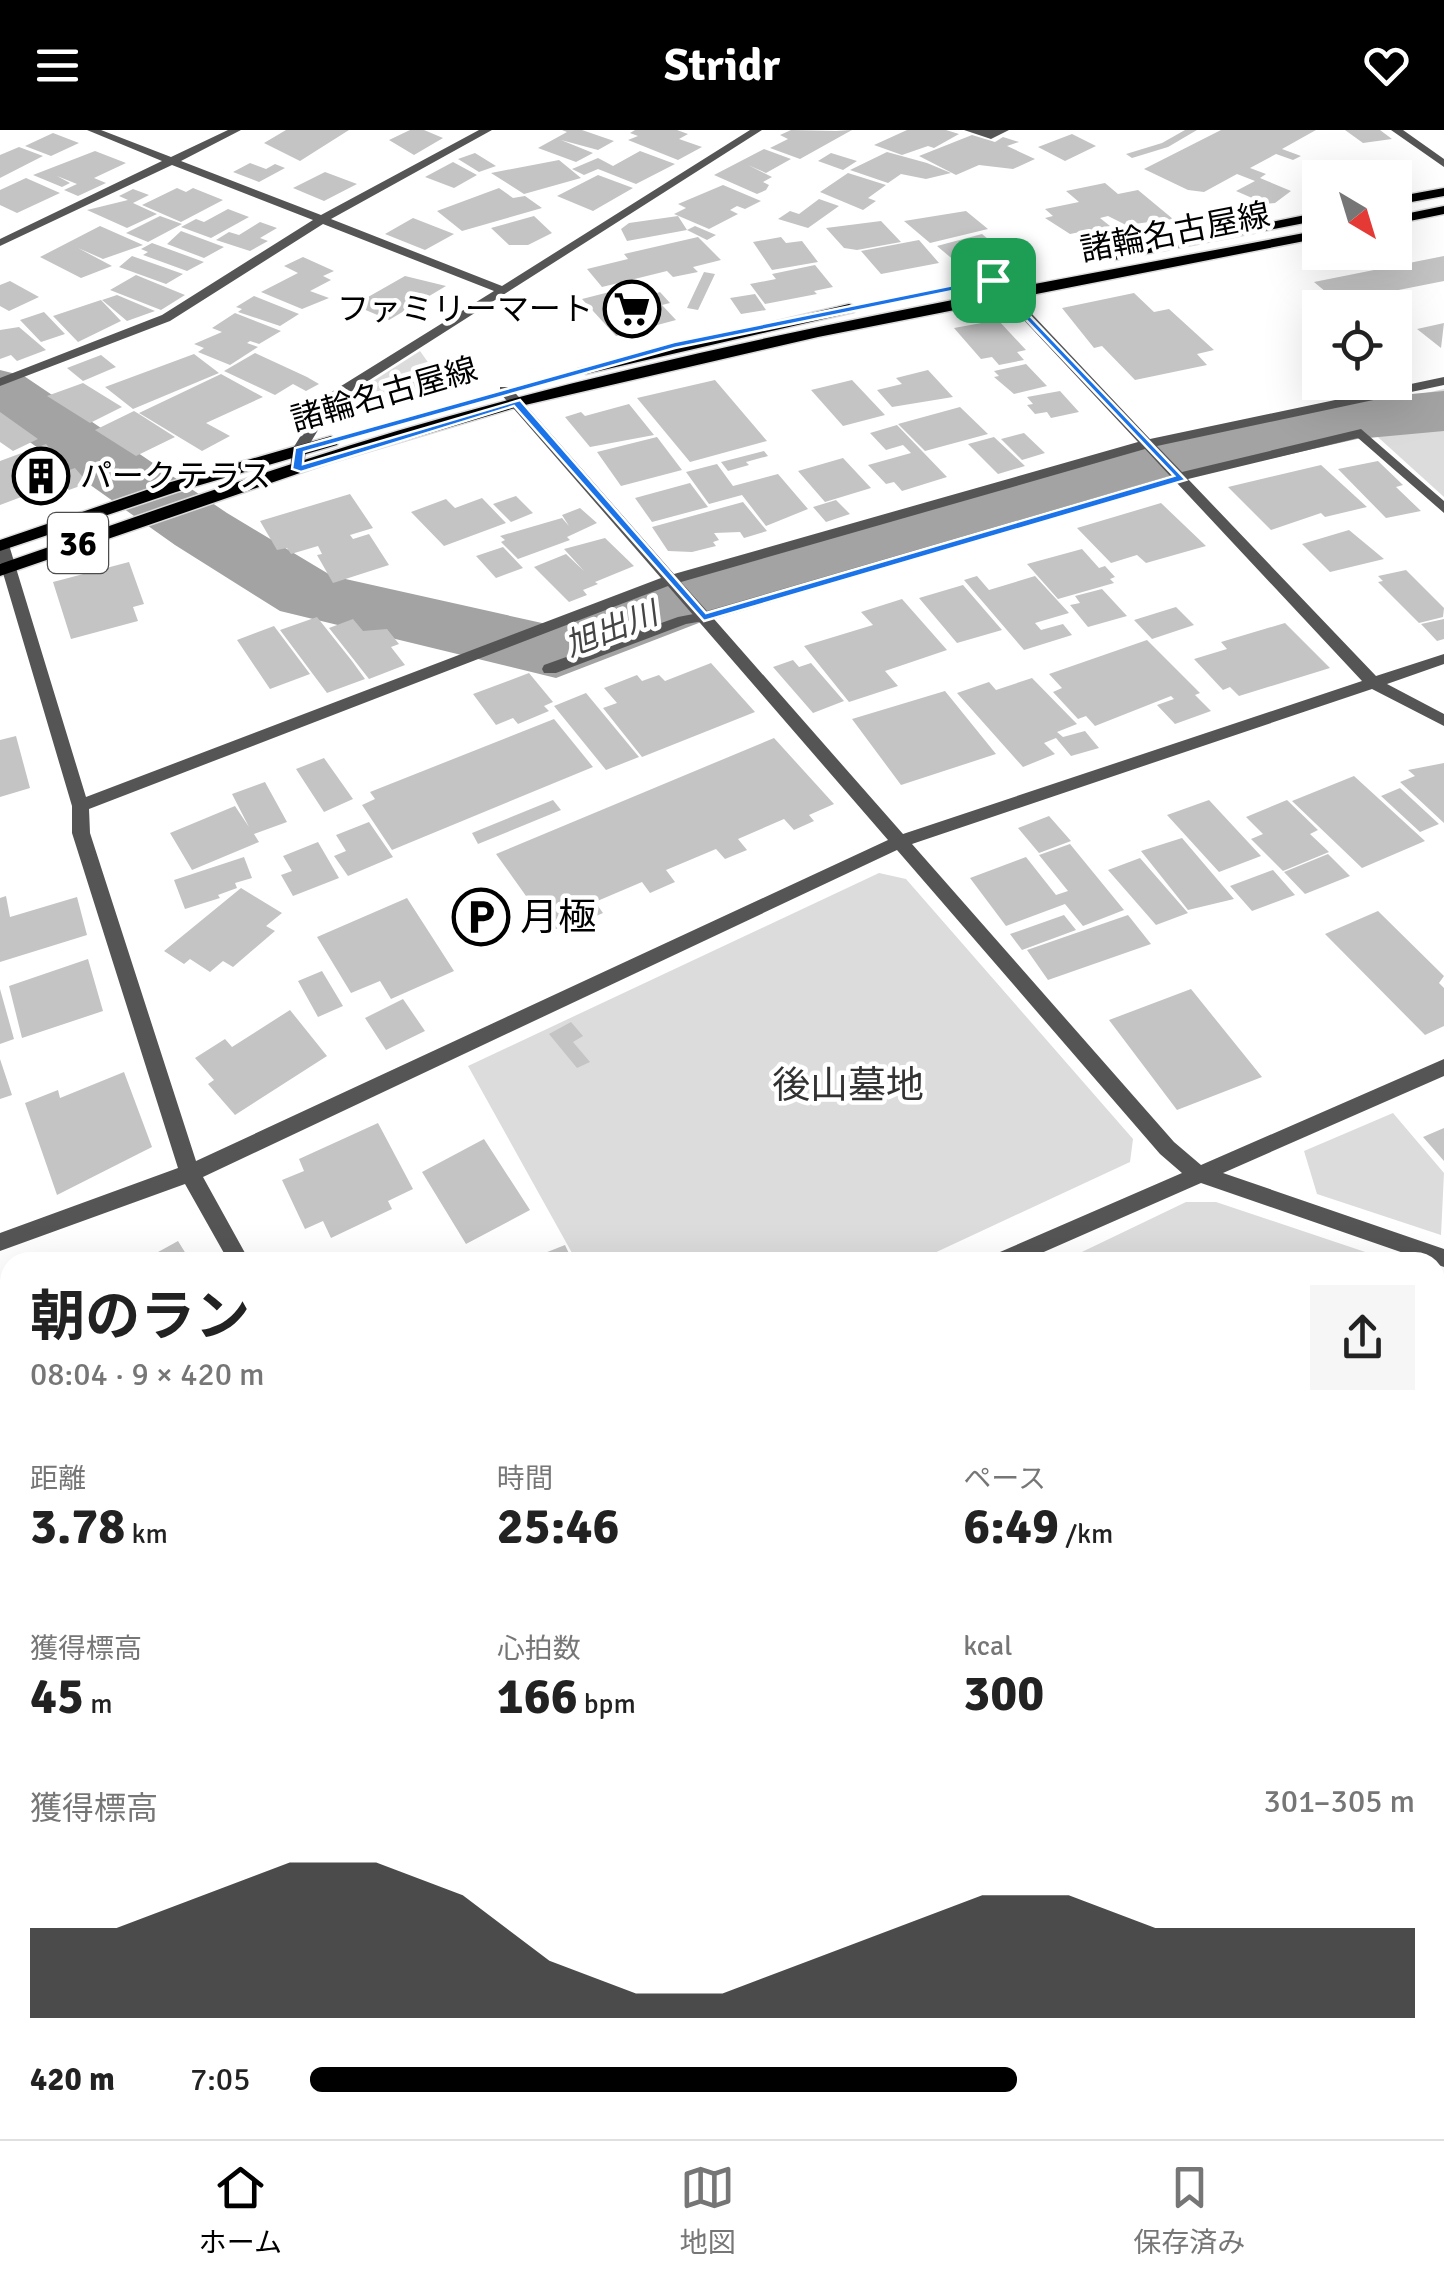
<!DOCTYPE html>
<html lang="ja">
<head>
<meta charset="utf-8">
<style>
	body { margin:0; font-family:Signika,"Noto Sans JP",sans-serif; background:#f6f6f6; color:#222; height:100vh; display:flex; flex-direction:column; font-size:38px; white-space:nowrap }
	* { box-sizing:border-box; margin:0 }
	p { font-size:32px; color:#767676 }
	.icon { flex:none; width:55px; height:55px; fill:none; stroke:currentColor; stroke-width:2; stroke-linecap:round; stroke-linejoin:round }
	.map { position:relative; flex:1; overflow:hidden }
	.sheet { position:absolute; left:0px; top:1122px; width:1445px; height:888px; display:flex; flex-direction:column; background:#fff; border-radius:30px 30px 0 0; box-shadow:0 10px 40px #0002 }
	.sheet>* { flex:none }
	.needle { width:65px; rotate:142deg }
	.controls { position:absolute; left:1302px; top:30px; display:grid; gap:20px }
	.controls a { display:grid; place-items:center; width:110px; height:110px; border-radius:0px; background:#fff; box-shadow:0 10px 40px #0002; font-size:50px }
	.pin { position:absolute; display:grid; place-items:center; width:85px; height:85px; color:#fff; margin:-42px; border-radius:20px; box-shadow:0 5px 15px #0006 }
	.round { display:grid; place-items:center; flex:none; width:105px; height:105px; border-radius:0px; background:#f6f6f6 }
	.summary { display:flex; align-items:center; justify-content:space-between; height:170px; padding:0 30px }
	h1 { font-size:55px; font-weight:700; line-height:75px }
	.figures { display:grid; grid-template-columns:repeat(3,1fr); gap:15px; height:170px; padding:10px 30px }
	.figures div { display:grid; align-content:center }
	.figures b { font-size:50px; font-weight:700 }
	.figures small { font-size:28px; font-weight:400 }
	.figures p { font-size:28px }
	.chart { height:280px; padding:20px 30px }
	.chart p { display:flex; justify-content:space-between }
	.chart svg { width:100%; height:180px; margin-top:10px; fill:#000; opacity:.7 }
	ul { padding:0 30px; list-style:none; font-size:32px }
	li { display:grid; grid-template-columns:160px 120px 1fr; align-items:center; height:75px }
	li i { height:25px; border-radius:12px; background:#000 }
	header { display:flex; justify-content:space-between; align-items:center; height:130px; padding:0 30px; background:#000; color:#fff; font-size:45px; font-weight:700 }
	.menu { display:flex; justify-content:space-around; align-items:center; height:140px; border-top:2px solid #e0e0e0; background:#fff; font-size:28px; color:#767676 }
	.menu a { display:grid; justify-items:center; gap:5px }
	.menu .on { color:#000 }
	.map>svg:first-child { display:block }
	.green { fill:#dcdcdc }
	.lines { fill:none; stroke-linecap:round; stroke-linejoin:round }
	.river { fill:#a3a3a3; fill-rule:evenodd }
	.building { fill:#c4c4c4 }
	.primary-casing { stroke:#dbdbdb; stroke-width:3 }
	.lane { fill:#555; fill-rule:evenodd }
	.street { fill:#555; fill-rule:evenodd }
	.primary { fill:#000; fill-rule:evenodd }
	.route { fill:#1a73e8; stroke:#fff; stroke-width:2.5; fill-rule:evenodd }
	.labels { text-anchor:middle; stroke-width:9; stroke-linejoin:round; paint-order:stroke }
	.far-street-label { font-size:32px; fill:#000; stroke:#fff }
	.far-poi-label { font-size:32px; fill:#000; stroke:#fff; text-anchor:end }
	.far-water-label { font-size:32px; font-style:italic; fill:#444; stroke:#fff }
	.shield { fill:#fff; stroke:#4c4c4c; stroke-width:2.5 }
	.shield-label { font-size:35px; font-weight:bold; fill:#000 }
	.poi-label { font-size:38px; fill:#000; stroke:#fff; text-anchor:start }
	.park-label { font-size:38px; fill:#333; stroke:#fff }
</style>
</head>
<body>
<header><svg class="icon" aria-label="menu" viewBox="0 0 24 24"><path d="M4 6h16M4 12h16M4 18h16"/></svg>Stridr<svg class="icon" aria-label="heart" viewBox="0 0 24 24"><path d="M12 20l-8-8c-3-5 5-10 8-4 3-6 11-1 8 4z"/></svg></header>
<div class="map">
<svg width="1444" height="2009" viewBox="0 0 1444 2009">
	<rect width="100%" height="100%" fill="#fff"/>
	<path class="green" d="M420 221 442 252 385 268 367 255Z
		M1444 259V367L1348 280Z
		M879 743 906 749 1133 1009 1130 1032 915 1132H577L468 936Z
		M1393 983 1444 1043 1441 1105 1317 1064 1304 1021Z
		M1186 1072H1216L1395 1132H1061Z
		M1435 1146 1444 1149V1335L1435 1341Z"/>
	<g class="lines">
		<path class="river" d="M0 240 24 246 227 383 332 446 551 495 681 445 1167 310 1357 269 1444 261V301L1357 309 1207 343 735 479 556 548 280 481 175 415 0 291Z"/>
	</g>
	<path class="building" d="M286 0H349L300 31 264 13Z
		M410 0H424L443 8 414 25 389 10Z
		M562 0H582L614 11 598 20 561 10 593 23 576 32 538 18 567 2Z
		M635 0H677L688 4 679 9 702 17 678 30 628 10 638 6 630 3Z
		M791 0 836 1 852 0 800 29 770 18 788 9 780 5Z
		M907 0H946L959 4 934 18 928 16 902 25 874 15Z
		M1185 0H1197L1168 17 1132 28 1126 24 1162 13Z
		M1221 0H1316L1282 19 1301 26 1293 30 1276 24 1250 38 1266 44 1260 48 1291 61 1275 73 1266 74 1236 61 1255 51 1237 44 1204 62 1188 60 1144 39Z
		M1345 0H1380L1392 9 1363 13Z
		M53 3 79 13 51 26 25 16Z
		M1072 4 1096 16 1065 31 1038 17Z
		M972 5 995 12 1003 7 1019 12 1007 16 1035 29 1013 39 979 35 956 45 919 26Z
		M19 17 43 26 0 48V25Z
		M764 19 791 29 766 43 748 35 772 47 763 52 769 55 766 60 757 64 714 45Z
		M95 21 126 33 94 48 106 53 78 66 64 60 77 54 57 46 70 53 62 57 33 45Z
		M640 21 675 34 636 54 598 39 584 45 572 39 598 28 613 36Z
		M887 22 927 33 951 43 926 49 901 44 888 53 850 40Z
		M475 23 496 36 479 42 458 29Z
		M831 23 857 31 843 40 818 31Z
		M559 30 581 48 524 64 491 43Z
		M453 32 477 45 454 58 425 47Z
		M250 33 266 39 275 34 285 38 259 52 233 42Z
		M325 42 357 54 324 71 293 58Z
		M848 43 886 55 868 68 876 71 863 80 820 62Z
		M598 45 633 58 593 81 557 66Z
		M26 48 60 63 17 83 0 75V60Z
		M1105 53 1118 64 1138 60 1173 89 1126 95 1108 86 1100 88 1110 96 1070 104 1045 88 1053 86 1045 79 1079 72 1066 61Z
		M723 55 761 71 745 79 737 76 730 80 738 84 709 99 674 84 686 78 678 74Z
		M177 58 186 62 193 58 223 70 181 92 142 75Z
		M499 58 513 68 525 66 542 78 462 101 437 81Z
		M133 59 149 65 133 73 157 84 127 98 87 80 128 70 119 66Z
		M819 69 839 76 808 98 778 89 790 81 799 84Z
		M228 79 249 87 211 108 181 97 196 89 204 92Z
		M966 81 988 99 930 113 904 91Z
		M160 86 182 94 148 112 126 103Z
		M534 86 552 103 528 115H509L491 98Z
		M678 86 687 100 695 96 716 105 707 110 687 100 627 111 621 99 629 93Z
		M413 88 454 104 425 120 385 104Z
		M881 91 901 112 857 120 844 118 826 98Z
		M260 92 277 98 260 108 268 111 250 121 216 110 229 102 239 105Z
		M100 96 143 115 103 129 78 118 112 136 81 148 40 127Z
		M181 101 224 117 204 128 167 114Z
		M982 104 1001 120 956 132 937 116Z
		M698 107 721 130 693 137 698 142 673 147 667 141 602 157 587 139 628 129 624 124Z
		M781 107 786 113 802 111 818 132 772 140 753 112Z
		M919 110 939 133 881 144 861 121Z
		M152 113 204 132 187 141 143 125 148 122 141 119Z
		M132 126 183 144 166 154 119 137Z
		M1444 126V151L1338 172 1314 152Z
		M303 127 334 141 323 146 331 150 310 161 329 168 302 179 261 162 298 143 284 136Z
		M815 135 833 157 814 161 817 164 765 174 750 154 776 149 772 144Z
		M704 142 715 144 698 180 687 178Z
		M136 145 185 165 161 180 110 160Z
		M405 146 446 156 389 190 354 175Z
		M10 151 39 167 9 181 0 176V155Z
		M641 154 651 165 660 162 670 173 662 175 676 190 616 206 582 169Z
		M1134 163 1154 182 1169 179 1214 220 1197 224 1207 235 1135 250 1102 216 1094 218 1062 178Z
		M755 164 766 180 741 184 730 168Z
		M117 165 155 181 127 191 102 170Z
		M254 166 299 184 280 196 238 182 242 179 236 177Z
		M101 170 121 191 78 212 53 186Z
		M44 182 65 204 41 212 20 190Z
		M235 183 281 201 259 214 250 211 247 213 258 217 230 235 198 222 204 218 194 214 222 202 212 198Z
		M998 190 1026 220 1017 222 1024 230 999 235 992 227 981 229 954 198Z
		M1444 193 1441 218 1417 199Z
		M19 197 46 220 17 231 11 225 0 229V200Z
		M255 223 307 247 319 254 306 261 293 254 275 265 224 241Z
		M194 224 219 243 133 279 105 257Z
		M101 225 116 237 83 251 67 238Z
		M1026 234 1047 256 1014 264 994 247 999 246 994 241Z
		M928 240 953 267 892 277 877 260 902 254 896 248Z
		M221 244 263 267 206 293 230 306 202 321 139 283Z
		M715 250 767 311 690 332 637 268Z
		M852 250 885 285 843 296 811 260Z
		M83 253 122 277 90 293 47 266Z
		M1060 261 1079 282 1051 288 1047 282 1035 284 1027 275 1033 274 1027 267Z
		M629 274 654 305 590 317 565 287 581 282 585 286Z
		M960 277 988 304 925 321 898 294Z
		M134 281 139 284 175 307 136 326 95 300Z
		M0 282 38 309 13 321 0 312Z
		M897 295 947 347 902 361 894 352 886 354 868 335 911 323 903 315 886 320 870 303Z
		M1024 303 1045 323 1022 330 1001 309Z
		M657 307 682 340 621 356 597 322Z
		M994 307 1025 336 998 344 968 314Z
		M46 314 69 340 75 338 88 353 69 360 61 352 0 375V331Z
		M764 321 768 326 746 332 749 335 728 341 721 332Z
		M843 328 871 358 825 372 798 341Z
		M1378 331 1403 355 1396 357 1421 381 1386 388 1338 339Z
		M717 334 733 356 778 344 808 379 766 396 742 365 709 374 686 342Z
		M1321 335 1367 377 1325 387 1321 383 1271 400 1228 357Z
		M690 353 708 377 652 392 635 368Z
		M350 364 373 398 350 405 353 409 369 404 389 435 333 453 317 425 322 424 318 416 291 424 287 418 277 420 260 391Z
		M516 366 533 383 511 392 493 374Z
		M482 368 506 393 444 416 411 382 446 369 455 378Z
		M836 370 850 384 826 392 813 377Z
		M743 372 767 401 744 408 740 402 714 403 719 410 713 412 716 416 692 422 668 421 652 397Z
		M1161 373 1206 416 1146 433 1137 425 1111 433 1077 398Z
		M580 378 597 393 567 407 570 410 518 429 501 412 505 410 500 406 562 388 569 396 562 385Z
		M1349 400 1384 429 1330 442 1302 414Z
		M605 408 634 436 595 452 598 454 583 460 587 465 569 472 534 437 566 424 584 441 564 419Z
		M503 417 523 438 496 448 476 426Z
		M1082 419 1099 438 1105 436 1115 447 1110 449 1114 453 1058 469 1027 434Z
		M129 432 144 474 133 477 138 491 71 509 53 452Z
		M1406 440 1444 478 1443 487 1419 493 1378 452 1383 451 1378 446Z
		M977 446 989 460 1035 446 1069 483 1035 493 1041 500 1063 494 1072 505 1024 520 964 450Z
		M963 455 1002 500 957 513 919 468Z
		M1102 459 1127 486 1088 497 1070 475 1080 473 1075 466Z
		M902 469 947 520 885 541 898 556 849 572 804 516 873 495 861 482Z
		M1176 477 1194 495 1152 509 1134 490Z
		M317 487 352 531 365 549 327 563 280 500Z
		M353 489 363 501 387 499 399 514 391 517 405 535 369 549 329 498Z
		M1444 489V509L1437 511 1421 494Z
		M1285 493 1330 538 1239 566 1230 557 1223 560 1194 529 1227 519 1221 512Z
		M274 496 310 544 270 559 237 510Z
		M1147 510 1200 563 1195 565 1211 581 1175 594 1157 575 1174 569 1171 566 1095 596 1086 586 1078 589 1053 562 1062 558 1049 544Z
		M793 530 799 537 811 533 844 571 813 583 773 537Z
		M711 533 755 582 642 627 603 578 617 573 604 558 637 545 642 551 659 545 665 551Z
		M529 543 553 572 544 576 549 581 518 594 513 588 496 595 473 564Z
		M1032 548 1077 594 1057 602 1063 607 1085 601 1099 618 1071 626 1056 608 1044 613 1055 624 1023 637 957 563 989 552 996 560Z
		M945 561 996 624 901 655 852 589Z
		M586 563 639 627 606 640 554 576Z
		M554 589 593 637 392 720 362 675 375 669 370 662Z
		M16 606 30 658 0 667V610Z
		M774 608 834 674 809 685 814 691 794 700 784 689 738 709 747 720 725 729 716 719 666 740 675 752 650 763 642 752 595 772 603 783 580 793 578 790 551 801 496 724Z
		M324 628 353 669 324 682 296 639Z
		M1444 633V693L1400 652 1415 646 1408 640Z
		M1354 646 1425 711 1362 738 1292 671Z
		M265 652 287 692 254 704 259 712 192 740 170 703 235 676 249 697 232 664Z
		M1400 658 1439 694 1420 702 1381 666Z
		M553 670 561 680 478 714 472 703Z
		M1209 670 1261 726 1219 742 1167 685Z
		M1287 670 1318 700 1310 704 1329 722 1283 741 1251 709 1263 704 1246 687Z
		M1049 686 1071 711 1039 723 1018 698Z
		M369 692 393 727 348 746 334 726 346 721 336 705Z
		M1182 708 1234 769 1188 780 1141 721Z
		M318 712 339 748 293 766 281 745 292 741 283 726Z
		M1070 714 1124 780 1083 796 1065 774 1006 796 970 748 1026 727 1056 765 1068 761 1039 725Z
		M1328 724 1350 746 1305 764 1284 742Z
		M244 727 252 748 235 753 237 758 218 765 220 768 185 779 174 750Z
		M1140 728 1188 783 1156 795 1108 740Z
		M1273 740 1295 765 1252 781 1230 756Z
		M241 758 282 783 266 796 275 801 233 837 223 831 210 842 190 829 184 834 164 821Z
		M6 766 10 787 77 767 87 805 0 832V768Z
		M407 768 454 841 391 869 380 851 351 863 317 807Z
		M1378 781 1444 846 1439 853 1444 858V896L1425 905 1325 804Z
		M1064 785 1076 800 1022 820 1010 804Z
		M1128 785 1151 814 1048 850 1027 820Z
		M88 829 103 881 22 908 9 856Z
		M322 841 343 876 318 887 298 851Z
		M0 859 14 909 0 914Z
		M1191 859 1262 947 1177 980 1109 890Z
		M403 869 425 901 386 920 365 888Z
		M290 880 327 926 235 985 208 954 214 950 195 928 225 909 232 917Z
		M571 892 583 906 573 912 590 932 577 938 549 904Z
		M0 929 12 965 0 969Z
		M124 942 152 1017 57 1065 25 973 58 960 60 968Z
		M378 993 413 1059 388 1071 392 1079 331 1108 323 1091 305 1099 282 1050 304 1041 299 1029Z
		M1444 998V1031L1423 1007Z
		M484 1009 530 1080 466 1114 422 1042Z
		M178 1111 191 1132H140Z
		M565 1115 573 1132H522Z
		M10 1148V1212L0 1215V1152Z
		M10 1229V1294L0 1298V1233Z
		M10 1377V1425L8 1426 0 1382Z
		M1444 1501V1604L1435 1594V1509Z
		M1435 1600 1444 1610V1665L1435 1673Z
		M1444 1689V1760L1435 1749V1696Z
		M1435 1773 1444 1784V1889L1437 1895Z
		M0 1907 10 1935V2000H40L33 2009H0Z
		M1435 1980 1444 1993V2009H1352L1362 2000H1435Z
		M236 2000H277L280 2009H223Z
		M292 2000H416L420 2009H296Z
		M444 2000H518L507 2009H448Z
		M957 2000H1019L1025 2009H962Z
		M1096 2000H1136L1142 2009H1085Z
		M1156 2000H1255L1261 2009H1162Z"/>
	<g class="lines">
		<g class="primary-casing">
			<path id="primary" d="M1444 58V66L1395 75V67Z
				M1444 76V84L1395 94V86Z
				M1320 82V90L1114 130 1107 126Z
				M1320 100V108L818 207 525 275 329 333 0 446V434C148 383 295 329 446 287 733 206 1028 156 1320 100Z
				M849 174 854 176V182L586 244 578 239Z
				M331 306 339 311 337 315 176 362 0 421V410L164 354Z"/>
		</g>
		<path class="lane" d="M964 0H1009L991 9Z
			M704 482 709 484V490L686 494 556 543H544L542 539 544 535 678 487Z"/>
		<path class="street" d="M87 0H101L171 27 228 0H241L181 31 321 85 479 0H492L331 89 502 156 750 0H762L335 272 306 320 304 339 297 343 290 339 292 320 325 266 494 161 323 94 170 191 0 256V248L162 185 313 90 172 35 0 116V109L162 31Z
			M1391 0H1403L1444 29V37Z
			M989 147H997L1150 309 1444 247V255L1157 316 1182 342 1361 299 1444 371V383L1358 308 1188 349 1376 546 1444 524V534L1387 554 1444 584V596L1372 559 912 714 1174 1012 1201 1035 1444 929V946L1223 1043 1444 1119V1137L1201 1053 1021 1132H990L993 1125 1182 1043 1160 1024 897 720 203 1047 250 1132H229L185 1054 0 1121V1103L178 1038 72 703V676L0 433V411L9 415 86 667 661 448 500 263V257H510L674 444 1138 312 989 153ZM1145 319 1170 346 707 481 681 452ZM1176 352 1362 551 903 704 714 489ZM668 456 888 710 196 1031 90 703 89 679Z
			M1444 1358V1385L1435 1389V1362Z
			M0 1518 10 1524V1592L0 1586Z
			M10 1667V1695L0 1699V1671Z
			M596 2000H634L630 2009H592Z
			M719 2000H751L755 2009H723Z"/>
		<use href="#primary" class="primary"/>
	</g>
	<path class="route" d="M993 147 1186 350 704 491 514 276 301 342 292 339 295 318 674 212ZM991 153 1174 346 706 483 520 270 303 334 304 322 675 218Z"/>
	<defs>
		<g id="supermarket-ring" transform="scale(2.875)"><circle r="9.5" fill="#fff" stroke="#000" stroke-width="1.5"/><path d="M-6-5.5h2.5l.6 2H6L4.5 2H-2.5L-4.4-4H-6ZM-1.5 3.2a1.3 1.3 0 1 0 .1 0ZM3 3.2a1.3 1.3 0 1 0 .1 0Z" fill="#000"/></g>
		<g id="building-ring" transform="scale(2.875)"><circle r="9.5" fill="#fff" stroke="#000" stroke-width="1.5"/><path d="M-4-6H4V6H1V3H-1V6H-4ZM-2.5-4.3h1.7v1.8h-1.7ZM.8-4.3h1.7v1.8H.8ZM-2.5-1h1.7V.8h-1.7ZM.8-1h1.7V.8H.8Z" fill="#000"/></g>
		<g id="parking-ring" transform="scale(2.875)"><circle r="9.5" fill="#fff" stroke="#000" stroke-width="1.5"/><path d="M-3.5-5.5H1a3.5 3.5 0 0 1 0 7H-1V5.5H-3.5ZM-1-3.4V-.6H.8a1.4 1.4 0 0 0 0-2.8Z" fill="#000"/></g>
	</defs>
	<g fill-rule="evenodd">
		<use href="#supermarket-ring" x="632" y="179"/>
		<use href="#building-ring" x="41" y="346"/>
		<use href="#parking-ring" x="481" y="787"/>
	</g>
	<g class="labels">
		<g class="far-street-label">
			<text transform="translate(1175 102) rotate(-11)" y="11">諸輪名古屋線</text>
			<text transform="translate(384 264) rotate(-16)" y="11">諸輪名古屋線</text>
		</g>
		<g class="far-poi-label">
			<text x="593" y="190">ファミリーマート</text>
			<text x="80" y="357" text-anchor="start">パークテラス</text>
		</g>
		<g class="far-water-label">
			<text transform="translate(611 499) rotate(-21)" y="11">旭出川</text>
		</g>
		<rect class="shield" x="48" y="383" width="60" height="60" rx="8"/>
		<g class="shield-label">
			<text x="78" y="425">36</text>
		</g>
		<g class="poi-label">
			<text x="520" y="800">月極</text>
		</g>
		<g class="park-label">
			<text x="848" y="968">後山墓地</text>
		</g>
	</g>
</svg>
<div class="controls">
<a><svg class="needle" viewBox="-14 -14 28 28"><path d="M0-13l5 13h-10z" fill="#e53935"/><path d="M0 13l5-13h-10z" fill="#767676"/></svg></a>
<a><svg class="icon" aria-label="locate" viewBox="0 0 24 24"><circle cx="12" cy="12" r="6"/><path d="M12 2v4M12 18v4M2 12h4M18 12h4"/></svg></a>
</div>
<div class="pin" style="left:993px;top:150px;background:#1e9e55"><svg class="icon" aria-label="arrive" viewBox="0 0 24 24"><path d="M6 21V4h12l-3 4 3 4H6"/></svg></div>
<section class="sheet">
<div class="summary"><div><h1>朝のラン</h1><p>08:04 · 9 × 420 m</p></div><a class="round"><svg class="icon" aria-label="share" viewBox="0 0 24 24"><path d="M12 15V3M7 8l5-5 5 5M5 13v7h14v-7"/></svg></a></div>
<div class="figures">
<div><p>距離</p><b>3.78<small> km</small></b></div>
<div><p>時間</p><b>25:46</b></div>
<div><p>ペース</p><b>6:49<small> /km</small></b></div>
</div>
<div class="figures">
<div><p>獲得標高</p><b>45<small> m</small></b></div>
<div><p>心拍数</p><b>166<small> bpm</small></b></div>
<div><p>kcal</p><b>300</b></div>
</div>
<div class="chart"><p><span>獲得標高</span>301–305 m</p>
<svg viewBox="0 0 160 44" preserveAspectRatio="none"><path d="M0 44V22L10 22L20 14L30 6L40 6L50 14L60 30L70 38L80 38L90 30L100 22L110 14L120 14L130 22L140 22L150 22L160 22V44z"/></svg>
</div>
<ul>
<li><b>420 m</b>7:05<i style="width:64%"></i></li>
</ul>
</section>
</div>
<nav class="menu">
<a class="on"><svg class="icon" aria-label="home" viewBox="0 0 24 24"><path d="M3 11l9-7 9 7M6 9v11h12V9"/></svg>ホーム</a>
<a><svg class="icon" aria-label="map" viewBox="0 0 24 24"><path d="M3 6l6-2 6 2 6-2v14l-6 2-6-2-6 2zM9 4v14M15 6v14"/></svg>地図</a>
<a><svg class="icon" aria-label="saved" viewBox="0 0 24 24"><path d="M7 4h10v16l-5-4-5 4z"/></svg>保存済み</a>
</nav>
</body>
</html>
